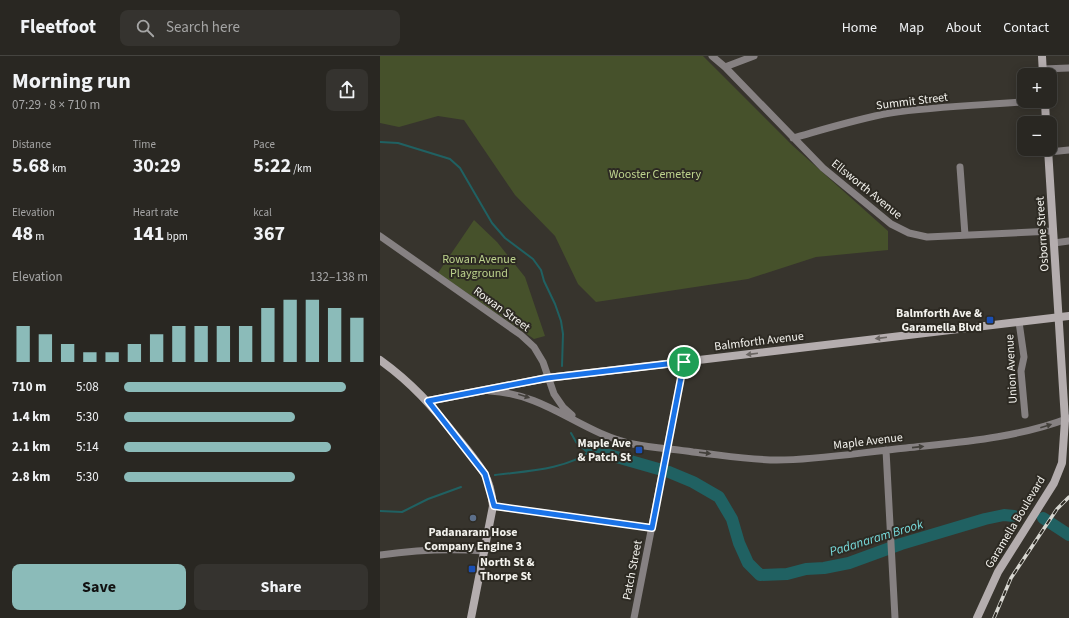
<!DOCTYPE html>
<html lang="en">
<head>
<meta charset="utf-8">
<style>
	body { margin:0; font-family:"Source Sans 3",sans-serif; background:#35332f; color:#f1f3f6; height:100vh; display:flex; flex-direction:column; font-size:15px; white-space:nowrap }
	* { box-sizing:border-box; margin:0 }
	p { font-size:13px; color:#a5a5a5 }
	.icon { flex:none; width:22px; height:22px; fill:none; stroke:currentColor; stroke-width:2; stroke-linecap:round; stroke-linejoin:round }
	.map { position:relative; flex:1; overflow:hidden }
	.drawer { display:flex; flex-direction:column; background:#292722; width:380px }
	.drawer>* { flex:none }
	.buttons { position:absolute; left:637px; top:12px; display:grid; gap:8px }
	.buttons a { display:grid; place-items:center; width:40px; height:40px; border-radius:8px; background:#292722; box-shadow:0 2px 10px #0003,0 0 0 1px #454440; font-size:20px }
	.pin { position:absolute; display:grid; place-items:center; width:34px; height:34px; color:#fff; margin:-17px; border:2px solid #fff; border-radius:50%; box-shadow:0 1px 4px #0007 }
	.round { display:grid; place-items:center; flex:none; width:42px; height:42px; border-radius:8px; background:#35332f }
	.head { display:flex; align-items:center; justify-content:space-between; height:68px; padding:0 12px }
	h1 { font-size:22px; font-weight:700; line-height:30px }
	.stats { display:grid; grid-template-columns:repeat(3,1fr); gap:6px; height:68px; padding:4px 12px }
	.stats div { display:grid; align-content:center }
	.stats b { font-size:20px; font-weight:700 }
	.stats small { font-size:11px; font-weight:400 }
	.stats p { font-size:11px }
	.chart { height:112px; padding:8px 12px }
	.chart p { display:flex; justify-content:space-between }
	.chart svg { width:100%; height:72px; margin-top:4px; stroke:#8bbbb9; stroke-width:6 }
	.button { display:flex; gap:8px; margin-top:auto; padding:8px 12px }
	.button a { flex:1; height:46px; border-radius:8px; background:#8bbbb9; color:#111; font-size:16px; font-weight:700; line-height:46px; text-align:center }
	.button a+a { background:#35332f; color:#f1f3f6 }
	ul { padding:0 12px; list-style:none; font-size:13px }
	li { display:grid; grid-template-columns:64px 48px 1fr; align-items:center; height:30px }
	li i { height:10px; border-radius:5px; background:#8bbbb9 }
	header { display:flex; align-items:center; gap:24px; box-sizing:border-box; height:56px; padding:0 20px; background:#292722; border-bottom:1px solid #454440 }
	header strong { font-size:19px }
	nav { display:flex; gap:22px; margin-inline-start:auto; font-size:14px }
	.search { width:280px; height:36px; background:#35332f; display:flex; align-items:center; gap:10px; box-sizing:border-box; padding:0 14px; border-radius:8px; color:#a5a5a5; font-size:15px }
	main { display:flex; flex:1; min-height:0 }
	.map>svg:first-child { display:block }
	.green { fill:#46512b }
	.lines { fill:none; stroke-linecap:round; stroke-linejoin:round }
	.stream { stroke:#206162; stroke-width:2 }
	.river { stroke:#206162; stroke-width:12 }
	.street { stroke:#868182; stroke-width:7 }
	.secondary { stroke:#b4adae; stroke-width:8 }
	.rail-casing { stroke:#d7d6d0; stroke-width:3.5 }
	.rail { stroke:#2d2a23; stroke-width:2; stroke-dasharray:6; stroke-linecap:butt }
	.oneway { fill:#6a6562 }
	.oneway2 { fill:#43403b }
	.route-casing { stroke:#fff; stroke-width:8 }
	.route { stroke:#1a73e8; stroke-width:5 }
	.transit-dot { fill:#1a4fb4; stroke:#2d2a23; stroke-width:1.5 }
	.service-dot { fill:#5c6f8a; stroke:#2d2a23; stroke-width:1.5 }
	.labels { text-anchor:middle; stroke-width:4; stroke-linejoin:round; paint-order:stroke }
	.street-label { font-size:12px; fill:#f3f2ed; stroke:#2d2a23 }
	.park-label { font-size:12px; fill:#bdd38d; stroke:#2d2a23 }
	.poi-label { font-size:12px; font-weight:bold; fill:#f3f2ed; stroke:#2d2a23; text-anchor:end }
	.water-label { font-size:13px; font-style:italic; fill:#78dcdd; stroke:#2d2a23 }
</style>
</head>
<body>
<header>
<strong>Fleetfoot</strong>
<div class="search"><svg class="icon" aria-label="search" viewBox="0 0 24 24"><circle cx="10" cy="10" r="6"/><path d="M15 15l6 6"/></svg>Search here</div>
<nav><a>Home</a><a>Map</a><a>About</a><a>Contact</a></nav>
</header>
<main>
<section class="drawer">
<div class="head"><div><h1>Morning run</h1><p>07:29 · 8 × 710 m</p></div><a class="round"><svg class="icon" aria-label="share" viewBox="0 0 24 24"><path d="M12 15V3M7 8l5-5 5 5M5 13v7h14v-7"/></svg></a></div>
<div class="stats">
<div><p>Distance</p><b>5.68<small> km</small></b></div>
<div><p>Time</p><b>30:29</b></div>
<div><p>Pace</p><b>5:22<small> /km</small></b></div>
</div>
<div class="stats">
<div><p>Elevation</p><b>48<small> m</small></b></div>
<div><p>Heart rate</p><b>141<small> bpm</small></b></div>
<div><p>kcal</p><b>367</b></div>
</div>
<div class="chart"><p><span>Elevation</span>132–138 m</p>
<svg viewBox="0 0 160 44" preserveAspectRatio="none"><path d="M5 44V22M15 44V27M25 44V33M35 44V38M45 44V38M55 44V33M65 44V27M75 44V22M85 44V22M95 44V22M105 44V22M115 44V11M125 44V6M135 44V6M145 44V11M155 44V17"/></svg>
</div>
<ul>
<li><b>710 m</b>5:08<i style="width:91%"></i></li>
<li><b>1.4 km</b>5:30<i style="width:70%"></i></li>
<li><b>2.1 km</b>5:14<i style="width:85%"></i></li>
<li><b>2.8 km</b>5:30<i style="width:70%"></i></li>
</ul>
<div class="button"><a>Save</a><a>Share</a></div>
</section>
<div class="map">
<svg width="689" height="562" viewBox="0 0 689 562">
	<rect width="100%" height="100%" fill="#37342d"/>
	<path class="green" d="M0 0H323L413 90 508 175V194L436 201 368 223 216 246 198 228 175 180 135 139 84 64 58 60 19 71 0 67Z
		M94 164 117 186 145 221 165 280 154 283 58 217Z"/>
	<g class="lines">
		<path class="stream" d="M0 86 18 87 70 103 80 112 112 167 125 182 153 203 161 214 164 225 175 248 181 265 183 278 182 310
			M191 377 196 386 206 395 210 394
			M115 419C146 415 186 414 212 394
			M0 455 22 456 48 443 81 431"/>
		<path class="river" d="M212 394 289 416 313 426 339 441 352 463 359 487 368 507 380 519 407 518 426 513 444 512 469 507 521 488 605 463 624 459 634 460
			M663 462 689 479"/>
		<path class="street" d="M332 0 345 11 443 112 511 168 529 177 547 181 673 175
			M345 11 374 0
			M663 13 689 12
			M413 82C445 73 477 63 510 57 558 50 608 49 656 45
			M669 96 689 94
			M580 111 585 179
			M0 180 141 279 154 291 163 306 174 338 183 351 192 359
			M674 187 689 185
			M639 266 644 301 641 315 645 359
			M110 335C167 338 201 377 253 388 273 392 293 393 313 396 341 399 369 404 397 404 440 404 483 396 526 392 581 386 637 382 689 362
			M506 394 515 562
			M113 450 272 472
			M0 499C35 494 69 492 105 495
			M254 562 304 306"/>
		<path class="secondary" d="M662 0 663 19
			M665 45 666 67
			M0 304C32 327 52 350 76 380 86 392 96 404 104 417 110 427 112 439 113 450L91 562
			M48 345 167 322 689 260
			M597 562 618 516 674 427 682 407 685 364 668 93"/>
		<g class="rail-casing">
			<path id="rail" d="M614 562 631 522 677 453 689 441"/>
		</g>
		<use href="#rail" class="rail"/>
	</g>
	<defs><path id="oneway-solid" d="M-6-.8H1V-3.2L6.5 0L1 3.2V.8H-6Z"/></defs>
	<g class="oneway">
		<use href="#oneway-solid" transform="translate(501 282) rotate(173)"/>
		<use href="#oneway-solid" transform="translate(372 298) rotate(173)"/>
	</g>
	<g class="oneway2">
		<use href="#oneway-solid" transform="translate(144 340) rotate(17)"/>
		<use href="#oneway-solid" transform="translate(666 370) rotate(-17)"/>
		<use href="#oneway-solid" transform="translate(538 391) rotate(-6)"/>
		<use href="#oneway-solid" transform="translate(325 397) rotate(7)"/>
	</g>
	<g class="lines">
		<g class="route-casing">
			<path id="route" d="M304 306 272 472 114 450 105 418 48 345 167 322Z"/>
		</g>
		<use href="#route" class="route"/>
	</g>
	<g class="transit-dot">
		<rect x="606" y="260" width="8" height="8" rx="2"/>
		<rect x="255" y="390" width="8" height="8" rx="2"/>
		<rect x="88" y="509" width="8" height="8" rx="2"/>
	</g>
	<circle class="service-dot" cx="93" cy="462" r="4"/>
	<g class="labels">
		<g class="street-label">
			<text transform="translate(532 45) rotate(-7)" y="4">Summit Street</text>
			<text transform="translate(487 133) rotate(39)" y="4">Ellsworth Avenue</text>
			<text transform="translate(662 178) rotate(-94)" y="4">Osborne Street</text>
			<text transform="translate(122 253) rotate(36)" y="4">Rowan Street</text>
			<text transform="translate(379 285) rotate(-7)" y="4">Balmforth Avenue</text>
			<text transform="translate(631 313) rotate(-93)" y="4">Union Avenue</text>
			<text transform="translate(488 385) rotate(-7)" y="4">Maple Avenue</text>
			<text transform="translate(635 466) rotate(-59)" y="4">Garamella Boulevard</text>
			<text transform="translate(252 514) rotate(-79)" y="4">Patch Street</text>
		</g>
		<g class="park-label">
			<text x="275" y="122">Wooster Cemetery</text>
			<text x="99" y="207">Rowan Avenue<tspan x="99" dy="14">Playground</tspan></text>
		</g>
		<g class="poi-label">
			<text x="602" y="261">Balmforth Ave &amp;<tspan x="602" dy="14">Garamella Blvd</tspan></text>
			<text x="251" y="391">Maple Ave<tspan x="251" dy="14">&amp; Patch St</tspan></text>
			<text x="93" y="480" text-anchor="middle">Padanaram Hose<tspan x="93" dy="14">Company Engine 3</tspan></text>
			<text x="100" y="510" text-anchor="start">North St &amp;<tspan x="100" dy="14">Thorpe St</tspan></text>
		</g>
		<g class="water-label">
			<text transform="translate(496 481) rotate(-17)" y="5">Padanaram Brook</text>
		</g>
	</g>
</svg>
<div class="buttons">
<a>+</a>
<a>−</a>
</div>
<div class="pin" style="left:304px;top:306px;background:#1e9e55"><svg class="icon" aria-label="arrive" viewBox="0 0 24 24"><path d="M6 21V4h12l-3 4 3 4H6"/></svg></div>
</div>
</main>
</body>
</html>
